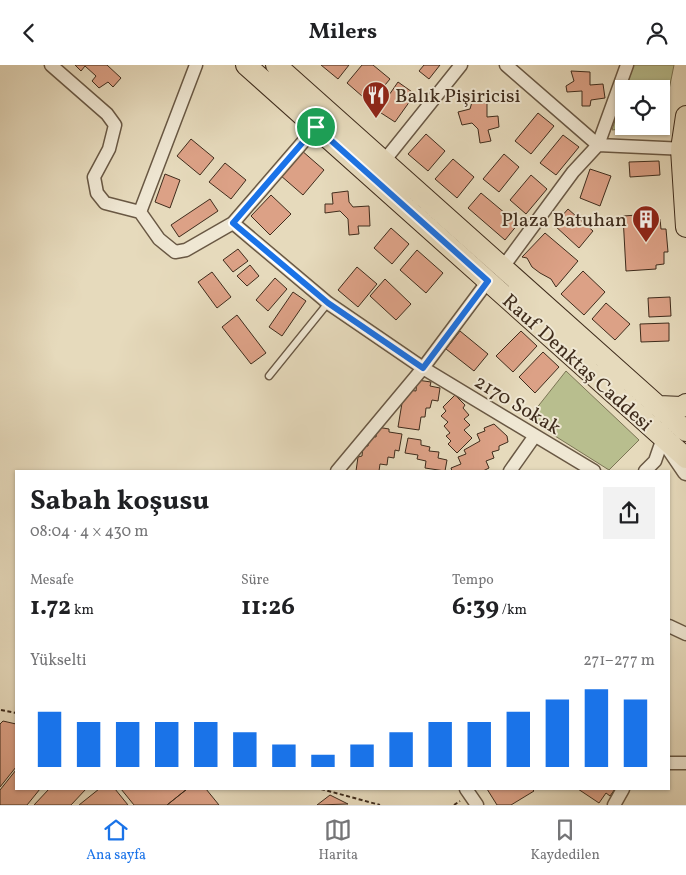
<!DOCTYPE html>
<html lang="tr">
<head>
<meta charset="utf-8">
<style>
	body { margin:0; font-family:Vollkorn,serif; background:#f2f2f2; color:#202124; height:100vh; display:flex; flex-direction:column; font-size:19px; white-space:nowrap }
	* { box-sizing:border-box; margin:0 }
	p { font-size:16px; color:#757577 }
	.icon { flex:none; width:28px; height:28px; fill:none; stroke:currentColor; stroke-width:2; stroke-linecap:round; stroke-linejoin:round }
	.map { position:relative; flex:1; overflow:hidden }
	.side { position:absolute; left:15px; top:405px; width:655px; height:320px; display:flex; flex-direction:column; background:#fff; border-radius:0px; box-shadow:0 1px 4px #0004 }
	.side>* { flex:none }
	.tools { position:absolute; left:615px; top:15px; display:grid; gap:10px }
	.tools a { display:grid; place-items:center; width:55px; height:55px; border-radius:0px; background:#fff; box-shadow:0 1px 4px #0004; font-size:25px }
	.pin { position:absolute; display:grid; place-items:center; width:42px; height:42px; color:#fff; margin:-21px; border:2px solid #fff; border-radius:50%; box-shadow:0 1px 5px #0007 }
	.round { display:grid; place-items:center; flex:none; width:52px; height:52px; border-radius:0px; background:#f2f2f2 }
	.headline { display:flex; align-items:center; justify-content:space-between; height:85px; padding:0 15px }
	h1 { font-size:28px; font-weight:700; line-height:38px }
	.metrics { display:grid; grid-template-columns:repeat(3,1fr); gap:8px; height:85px; padding:5px 15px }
	.metrics div { display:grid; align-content:center }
	.metrics b { font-size:25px; font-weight:700 }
	.metrics small { font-size:14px; font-weight:400 }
	.metrics p { font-size:14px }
	.chart { height:140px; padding:10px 15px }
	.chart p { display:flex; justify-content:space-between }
	.chart svg { width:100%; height:90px; margin-top:5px; stroke:#1a73e8; stroke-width:6 }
	header { display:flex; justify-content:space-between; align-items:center; height:65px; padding:0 15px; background:#fff; font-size:22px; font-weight:700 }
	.tab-bar { display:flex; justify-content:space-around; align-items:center; height:70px; border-top:1px solid #e0e0e0; background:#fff; font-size:14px; color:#757577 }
	.tab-bar a { display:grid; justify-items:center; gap:2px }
	.tab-bar .active { color:#1a73e8 }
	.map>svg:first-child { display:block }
	.green { fill:#b8be8e; stroke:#7c7555 }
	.building { fill:#dca186; stroke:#3f2c1c }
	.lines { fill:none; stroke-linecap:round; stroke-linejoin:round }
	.service-casing { stroke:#695844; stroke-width:9 }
	.minor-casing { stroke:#695844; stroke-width:15 }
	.tertiary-casing { stroke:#695844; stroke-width:19 }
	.primary-casing { stroke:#3f2c1c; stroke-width:22 }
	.path { stroke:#3f2c1c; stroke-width:2; stroke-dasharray:4 2.5; stroke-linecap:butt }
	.service { stroke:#efe7d3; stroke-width:6 }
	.minor { stroke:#efe7d3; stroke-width:12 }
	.tertiary { stroke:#efe7d3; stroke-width:16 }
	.primary { stroke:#e6dabc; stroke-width:20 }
	.route-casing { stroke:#fff; stroke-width:10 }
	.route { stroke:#1a73e8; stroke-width:6 }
	.labels { text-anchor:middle; stroke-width:4; stroke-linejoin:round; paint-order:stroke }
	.poi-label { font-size:20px; fill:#3f2c1c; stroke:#efe7d3; text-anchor:start }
	.street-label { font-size:20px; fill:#3f2c1c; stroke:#efe7d3 }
</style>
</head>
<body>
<header><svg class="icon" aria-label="back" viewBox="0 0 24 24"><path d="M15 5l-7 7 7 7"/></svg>Milers<svg class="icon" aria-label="person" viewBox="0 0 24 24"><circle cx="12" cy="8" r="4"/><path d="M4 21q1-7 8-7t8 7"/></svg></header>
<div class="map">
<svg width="686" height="740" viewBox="0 0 686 740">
	<rect width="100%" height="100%" fill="#e6dabc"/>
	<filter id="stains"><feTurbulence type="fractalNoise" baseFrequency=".004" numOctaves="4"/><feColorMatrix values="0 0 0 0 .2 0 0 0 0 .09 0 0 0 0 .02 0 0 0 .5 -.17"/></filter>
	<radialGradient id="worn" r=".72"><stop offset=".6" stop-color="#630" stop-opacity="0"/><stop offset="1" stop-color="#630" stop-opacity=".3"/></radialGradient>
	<path class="green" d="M633 0H674L662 59 661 24H625Z
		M624 27V61H645L612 65Z
		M566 306 639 375 609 405 528 354Z"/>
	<path class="building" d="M75 0H107L121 13 113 22 108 17 99 23 92 16 96 11 85 1 81 6Z
		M321 0H349L338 14Z
		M362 0H373L390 14 370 38 347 18Z
		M424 0H440L429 14 419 6Z
		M571 6 590 7V20L603 19 605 33 591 35 590 41H582V26L567 27 566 21 574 16Z
		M398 17 415 29 395 57 378 46Z
		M472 37 487 38V52L498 51 499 62 488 65 491 76 480 78 478 64 472 58 462 60 458 47 470 44Z
		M538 48 554 61 531 89 515 76Z
		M426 69 445 86 428 106 408 89Z
		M563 70 579 82 556 110 540 98Z
		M191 74 214 93 200 110 177 91Z
		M301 85 324 105 303 130 280 110Z
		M504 89 519 102 499 127 483 114Z
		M453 94 474 112 457 133 435 114Z
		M659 96 660 110 630 112 629 97Z
		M225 98 246 115 231 134 209 117Z
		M590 104 611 111 600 141 580 133Z
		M165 109 180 115 170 143 155 137Z
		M531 110 547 124 526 149 510 135Z
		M348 126 349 137 353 142 369 141 370 161H358L359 169 349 170 348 154 340 146 325 148V139H333L332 128Z
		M481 128 518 159 505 175 468 143Z
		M271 130 291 149 270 170 251 151Z
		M210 134 218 146 179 172 171 160Z
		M568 144 593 166 579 183 554 160Z
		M652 149V155L660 154 661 164H666L668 187H664V199L656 200V204L626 206 623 151Z
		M391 163 409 179 392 199 374 183Z
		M545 168 578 196 556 222 551 214 540 208 532 202 527 193 522 192Z
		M238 184 248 196 233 207 223 195Z
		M417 185 443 208 426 228 400 205Z
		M250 200 259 211 247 221 237 211Z
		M357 202 377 219 358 242 338 225Z
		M583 206 605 227 584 250 561 229Z
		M212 207 231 232 217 243 198 217Z
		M275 213 287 224 268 246 256 235Z
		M385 214 411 239 396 255 370 231Z
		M293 227 306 236 282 271 269 262Z
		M670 232 671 251 649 252 648 233Z
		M606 238 630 259 615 275 592 254Z
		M237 250 266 288 251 299 222 262Z
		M669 258V276L641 277 640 259Z
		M460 266 488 289 474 306 446 284Z
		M521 266 537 281 513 307 496 291Z
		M543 287 559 302 535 328 519 312Z
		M417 315 431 317 430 321 440 323 438 336 432 335 430 343H426L425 352H421L419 365 398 362 403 332 407 333 408 325 416 326Z
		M455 330 465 340 463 343 469 350 464 354 470 360 464 365 472 373 457 388 448 379 451 376 446 371 450 368 444 361 448 357 441 351 446 346 443 342Z
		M494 359 507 371 508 377 499 381V385L492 387 494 393 486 396 489 403 483 406H452L451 403 461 399 458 392 466 389 464 385 480 376 477 369 485 366 484 363Z
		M377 362 389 364V367L402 369 399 386 395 385 394 393 388 392 387 400 380 399 379 406H356L358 392 362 391 363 381H368L369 371 376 372Z
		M408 373 421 375V380L430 382 429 386 439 387 438 393 447 395 445 406 425 403 426 396 417 394 418 390 405 388Z
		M3 656 16 659V702L0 722V659Z
		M16 705V724H40L27 740H0V725Z
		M49 724H86L71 740H34Z
		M99 724H115L128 740H79Z
		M121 724H187L167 740H134Z
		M187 724H206L219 740H167Z
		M487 724H532L534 726 511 740H497Z
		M578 724H615L610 731 606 728 599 738Z
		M330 730 348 739 317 740Z"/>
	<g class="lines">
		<g class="service-casing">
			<path id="service" d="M269 311 328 238"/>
		</g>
		<g class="minor-casing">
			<path id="minor" d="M51 0 107 49 115 60 109 84 94 112 97 128 105 138 140 147
				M196 0 140 147 159 174 175 187 186 185 233 158
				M506 0 598 80 686 84
				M316 62 233 158 328 238 423 303 594 406
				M384 96 461 0
				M503 202 573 107 598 80 627 0
				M337 406 423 303 488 216
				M510 406 534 372
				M645 406 655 396 663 373
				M669 561 686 569
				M669 698H686
				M466 724 477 740
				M614 740 623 724"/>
		</g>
		<g class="tertiary-casing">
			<path id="tertiary" d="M671 385 686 407"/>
		</g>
		<g class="primary-casing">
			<path id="primary" d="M246 0 686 393
				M276 0 686 366
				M686 51 681 84 686 162
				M659 341 682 342 686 339"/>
		</g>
		<path class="path" d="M1 645 16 648
			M321 724 380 740
			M454 740 460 736"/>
		<use href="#service" class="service"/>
		<use href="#minor" class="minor"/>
		<use href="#tertiary" class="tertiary"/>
		<use href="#primary" class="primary"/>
	</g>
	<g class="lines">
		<g class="route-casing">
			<path id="route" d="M316 62 488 216 423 303 328 238 233 158Z"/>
		</g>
		<use href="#route" class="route"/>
	</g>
	<defs>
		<g id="restaurant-pin" transform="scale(1.4375)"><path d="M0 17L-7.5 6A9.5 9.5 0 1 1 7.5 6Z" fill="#8f2418" stroke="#efe7d3"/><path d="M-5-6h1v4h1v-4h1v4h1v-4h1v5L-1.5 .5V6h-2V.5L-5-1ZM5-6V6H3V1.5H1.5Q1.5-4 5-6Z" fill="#fff"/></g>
		<g id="building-pin" transform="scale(1.4375)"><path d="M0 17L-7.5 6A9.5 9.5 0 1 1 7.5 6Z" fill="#8f2418" stroke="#efe7d3"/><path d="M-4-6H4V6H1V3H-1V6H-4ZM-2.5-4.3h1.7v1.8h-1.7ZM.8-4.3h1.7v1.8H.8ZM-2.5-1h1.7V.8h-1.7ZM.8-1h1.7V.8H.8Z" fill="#fff"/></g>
	</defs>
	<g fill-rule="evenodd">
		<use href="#restaurant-pin" x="376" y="30"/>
		<use href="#building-pin" x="646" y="154"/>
	</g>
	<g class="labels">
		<g class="poi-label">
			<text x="395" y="37">Balık Pişiricisi</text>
			<text x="627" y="161" text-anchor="end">Plaza Batuhan</text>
		</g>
		<g class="street-label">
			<text transform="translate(578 297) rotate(42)" y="7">Rauf Denktaş Caddesi</text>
			<text transform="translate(518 339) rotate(31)" y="7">2170 Sokak</text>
		</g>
	</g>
	<rect width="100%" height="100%" filter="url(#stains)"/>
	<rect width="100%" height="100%" fill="url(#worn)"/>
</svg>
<div class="tools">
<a><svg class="icon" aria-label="locate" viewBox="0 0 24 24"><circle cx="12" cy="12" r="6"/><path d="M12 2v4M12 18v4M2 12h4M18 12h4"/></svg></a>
</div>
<div class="pin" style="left:316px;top:62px;background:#1e9e55"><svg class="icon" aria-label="arrive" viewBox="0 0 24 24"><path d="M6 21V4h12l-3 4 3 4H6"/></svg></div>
<section class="side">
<div class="headline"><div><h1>Sabah koşusu</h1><p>08:04 · 4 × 430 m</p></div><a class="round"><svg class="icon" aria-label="share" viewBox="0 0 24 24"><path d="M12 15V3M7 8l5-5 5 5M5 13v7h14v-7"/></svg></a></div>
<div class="metrics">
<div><p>Mesafe</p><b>1.72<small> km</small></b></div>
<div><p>Süre</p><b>11:26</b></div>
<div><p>Tempo</p><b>6:39<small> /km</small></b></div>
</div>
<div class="chart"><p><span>Yükselti</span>271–277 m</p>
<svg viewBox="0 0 160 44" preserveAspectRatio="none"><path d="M5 44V17M15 44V22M25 44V22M35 44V22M45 44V22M55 44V27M65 44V33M75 44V38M85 44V33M95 44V27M105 44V22M115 44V22M125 44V17M135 44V11M145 44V6M155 44V11"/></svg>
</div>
</section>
</div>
<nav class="tab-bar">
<a class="active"><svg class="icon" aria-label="home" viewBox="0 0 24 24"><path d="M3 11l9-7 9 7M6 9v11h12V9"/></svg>Ana sayfa</a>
<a><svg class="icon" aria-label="map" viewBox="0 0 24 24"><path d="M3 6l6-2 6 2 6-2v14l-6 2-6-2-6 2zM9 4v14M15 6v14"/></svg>Harita</a>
<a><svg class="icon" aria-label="saved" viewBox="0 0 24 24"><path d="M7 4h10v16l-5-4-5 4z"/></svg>Kaydedilen</a>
</nav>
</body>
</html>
